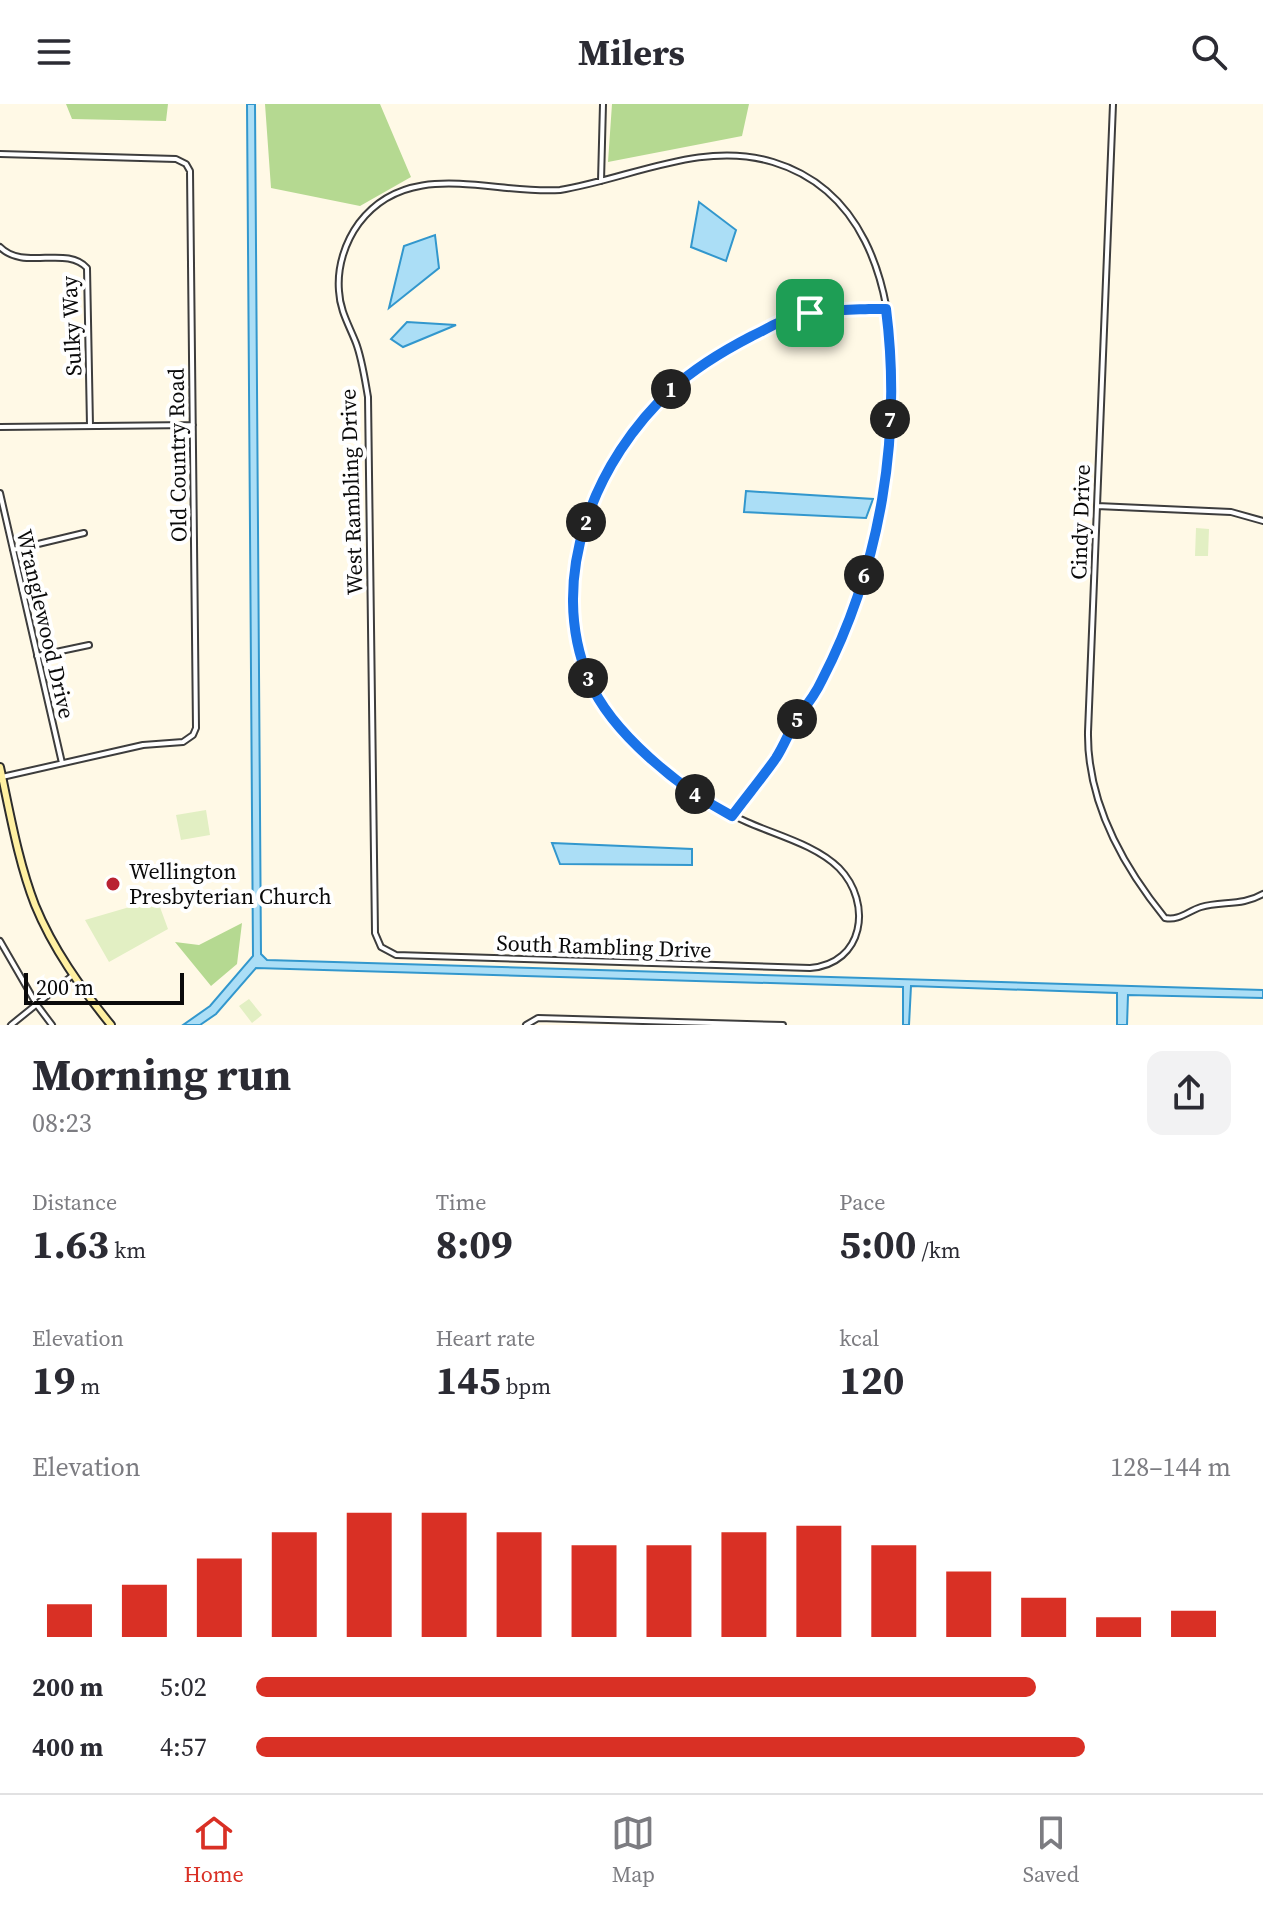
<!DOCTYPE html>
<html lang="en">
<head>
<meta charset="utf-8">
<style>
	body { margin:0; font-family:"Source Serif 4",serif; background:#f2f2f3; color:#2b2b33; height:100vh; display:flex; flex-direction:column; font-size:30px; white-space:nowrap }
	* { box-sizing:border-box; margin:0 }
	p { font-size:26px; color:#7c7c81 }
	.icon { flex:none; width:44px; height:44px; fill:none; stroke:currentColor; stroke-width:2; stroke-linecap:round; stroke-linejoin:round }
	.map { position:relative; height:921px; overflow:hidden }
	.sheet { display:flex; flex-direction:column; background:#fff; flex:1 }
	.sheet>* { flex:none }
	.scale { position:absolute; left:24px; bottom:20px; width:160px; box-sizing:border-box; padding-left:8px; border:4px solid #0a0a0a; border-top:0; font-size:22px; line-height:28px; white-space:nowrap; color:#0a0a0a; -webkit-text-stroke:6px #fff; paint-order:stroke }
	.pin { position:absolute; display:grid; place-items:center; width:68px; height:68px; color:#fff; margin:-34px; border-radius:16px; box-shadow:0 4px 12px #0006 }
	.km { position:absolute; width:40px; height:40px; margin:-20px; border-radius:50%; background:#222; color:#fff; font-size:22px; line-height:40px; text-align:center }
	.round { display:grid; place-items:center; flex:none; width:84px; height:84px; border-radius:16px; background:#f2f2f3 }
	.summary { display:flex; align-items:center; justify-content:space-between; height:136px; padding:0 32px }
	h1 { font-size:44px; font-weight:700; line-height:60px }
	.figures { display:grid; grid-template-columns:repeat(3,1fr); gap:12px; height:136px; padding:8px 32px }
	.figures div { display:grid; align-content:center }
	.figures b { font-size:40px; font-weight:700 }
	.figures small { font-size:22px; font-weight:400 }
	.figures p { font-size:22px }
	.chart { height:224px; padding:16px 32px }
	.chart p { display:flex; justify-content:space-between }
	.chart svg { width:100%; height:144px; margin-top:8px; stroke:#d93025; stroke-width:6 }
	ul { padding:0 32px; list-style:none; font-size:26px }
	li { display:grid; grid-template-columns:128px 96px 1fr; align-items:center; height:60px }
	li i { height:20px; border-radius:10px; background:#d93025 }
	header { display:flex; justify-content:space-between; align-items:center; height:104px; padding:0 32px; background:#fff; font-size:36px; font-weight:700 }
	.dock { display:flex; justify-content:space-around; align-items:center; height:112px; border-top:2px solid #e1e1e2; background:#fff; font-size:22px; color:#7c7c81 }
	.dock a { display:grid; justify-items:center; gap:4px }
	.dock .current { color:#d93025 }
	.map>svg:first-child { display:block }
	.forest { fill:#b5d991 }
	.pitch { fill:#e2efc3 }
	.water { fill:#abdef6; stroke:#3297cd; stroke-width:2 }
	.lines { fill:none; stroke-linecap:round; stroke-linejoin:round }
	.street-casing { stroke:#3d3d3d; stroke-width:8 }
	.secondary-casing { stroke:#2c2c2c; stroke-width:10 }
	.street { stroke:#fff; stroke-width:4 }
	.secondary { stroke:#fff0a1; stroke-width:6 }
	.route-casing { stroke:#fff; stroke-width:16 }
	.route { stroke:#1a73e8; stroke-width:10 }
	.poi-dot { fill:#b92231; stroke:#fff; stroke-width:3 }
	.labels { text-anchor:middle; stroke-width:8; stroke-linejoin:round; paint-order:stroke }
	.street-label { font-size:22px; fill:#0a0a0a; stroke:#fff }
	.poi-label { font-size:22px; fill:#0a0a0a; stroke:#fff; text-anchor:start }
</style>
</head>
<body>
<header><svg class="icon" aria-label="menu" viewBox="0 0 24 24"><path d="M4 6h16M4 12h16M4 18h16"/></svg>Milers<svg class="icon" aria-label="search" viewBox="0 0 24 24"><circle cx="10" cy="10" r="6"/><path d="M15 15l6 6"/></svg></header>
<div class="map">
<svg width="1263" height="921" viewBox="0 0 1263 921">
	<rect width="100%" height="100%" fill="#fff9e6"/>
	<path class="forest" d="M66 0H168L166 17 72 15Z
		M265 0H380L411 73 360 102 271 84Z
		M612 0H749L742 32 608 58Z
		M242 819 237 860 211 882 175 838 199 841Z"/>
	<path class="pitch" d="M1196 424 1209 425 1208 452H1195Z
		M206 706 210 731 181 736 176 711Z
		M157 795 168 825 109 858 85 816Z
		M249 895 262 911 252 919 239 902Z"/>
	<path class="water" d="M247 0H255L261 850 267 856 1263 886V894L1128 891 1127 921H1117V889L911 882 909 921H903V883L256 864 216 910 200 921H183L210 902 253 852Z
		M699 98 736 126 726 157 691 143Z
		M435 131 439 164 389 204 404 142Z
		M407 218 456 221 403 243 391 235Z
		M746 387 873 395 866 414 744 408Z
		M552 739 692 745V761L560 760Z"/>
	<g class="lines">
		<g class="street-casing">
			<path id="street" d="M1113 0 1088 628C1087 698 1122 761 1165 814 1179 817 1188 807 1201 803 1222 797 1243 802 1263 790
				M0 50 176 55 186 60 190 67 196 624 193 631 183 638 143 641 2 673
				M601 77 603 0
				M0 143C23 167 67 141 87 164L90 322
				M0 323 193 321
				M0 389 62 659
				M1097 402 1231 408 1263 417
				M13 446 84 429
				M37 552 89 541
				M732 712C746 693 762 674 775 654 783 642 788 629 796 617 813 589 830 563 842 533 894 407 948 111 773 58 702 36 629 75 560 86 492 91 409 53 359 119 345 138 337 163 339 187 340 207 349 221 356 239 362 255 365 276 368 293L375 829 381 843 396 851 810 864C864 860 873 799 839 764 816 741 776 731 747 718 691 694 613 634 589 576 546 474 595 356 671 285 695 263 723 247 752 232 764 226 776 218 790 214 819 205 855 205 886 205
				M0 837 37 901 52 921
				M11 921 73 871
				M526 921 538 914 783 921"/>
		</g>
		<g class="secondary-casing">
			<path id="secondary" d="M0 663C10 709 18 757 35 801 53 845 81 884 111 921"/>
		</g>
		<use href="#street" class="street"/>
		<use href="#secondary" class="secondary"/>
	</g>
	<g class="lines">
		<g class="route-casing">
			<path id="route" d="M869 205H886C902 331 881 462 822 576 816 589 808 600 799 611 790 625 785 640 776 654 762 674 746 693 732 712 681 685 611 629 589 576 546 474 595 356 672 285 696 263 723 247 752 232 765 226 777 218 790 214 815 206 843 206 869 205Z"/>
		</g>
		<use href="#route" class="route"/>
	</g>
	<circle class="poi-dot" cx="113" cy="780" r="8"/>
	<g class="labels">
		<g class="street-label">
			<text transform="translate(71 222) rotate(-93)" y="8">Sulky Way</text>
			<text transform="translate(177 351) rotate(-91)" y="8">Old Country Road</text>
			<text transform="translate(351 388) rotate(-92)" y="8">West Rambling Drive</text>
			<text transform="translate(1080 418) rotate(-88)" y="8">Cindy Drive</text>
			<text transform="translate(46 520) rotate(77)" y="8">Wranglewood Drive</text>
			<text transform="translate(604 842) rotate(2)" y="8">South Rambling Drive</text>
		</g>
		<g class="poi-label">
			<text x="129" y="775">Wellington<tspan x="129" dy="25">Presbyterian Church</tspan></text>
		</g>
	</g>
</svg>
<div class="scale">200 m</div>
<div class="pin" style="left:810px;top:209px;background:#1e9e55"><svg class="icon" aria-label="arrive" viewBox="0 0 24 24"><path d="M6 21V4h12l-3 4 3 4H6"/></svg></div>
<b class="km" style="left:671px;top:285px">1</b>
<b class="km" style="left:586px;top:418px">2</b>
<b class="km" style="left:588px;top:574px">3</b>
<b class="km" style="left:695px;top:690px">4</b>
<b class="km" style="left:797px;top:615px">5</b>
<b class="km" style="left:864px;top:471px">6</b>
<b class="km" style="left:890px;top:315px">7</b>
</div>
<section class="sheet">
<div class="summary"><div><h1>Morning run</h1><p>08:23</p></div><a class="round"><svg class="icon" aria-label="share" viewBox="0 0 24 24"><path d="M12 15V3M7 8l5-5 5 5M5 13v7h14v-7"/></svg></a></div>
<div class="figures">
<div><p>Distance</p><b>1.63<small> km</small></b></div>
<div><p>Time</p><b>8:09</b></div>
<div><p>Pace</p><b>5:00<small> /km</small></b></div>
</div>
<div class="figures">
<div><p>Elevation</p><b>19<small> m</small></b></div>
<div><p>Heart rate</p><b>145<small> bpm</small></b></div>
<div><p>kcal</p><b>120</b></div>
</div>
<div class="chart"><p><span>Elevation</span>128–144 m</p>
<svg viewBox="0 0 160 44" preserveAspectRatio="none"><path d="M5 44V34M15 44V28M25 44V20M35 44V12M45 44V6M55 44V6M65 44V12M75 44V16M85 44V16M95 44V12M105 44V10M115 44V16M125 44V24M135 44V32M145 44V38M155 44V36"/></svg>
</div>
<ul>
<li><b>200 m</b>5:02<i style="width:80%"></i></li>
<li><b>400 m</b>4:57<i style="width:85%"></i></li>
</ul>
</section>
<nav class="dock">
<a class="current"><svg class="icon" aria-label="home" viewBox="0 0 24 24"><path d="M3 11l9-7 9 7M6 9v11h12V9"/></svg>Home</a>
<a><svg class="icon" aria-label="map" viewBox="0 0 24 24"><path d="M3 6l6-2 6 2 6-2v14l-6 2-6-2-6 2zM9 4v14M15 6v14"/></svg>Map</a>
<a><svg class="icon" aria-label="saved" viewBox="0 0 24 24"><path d="M7 4h10v16l-5-4-5 4z"/></svg>Saved</a>
</nav>
</body>
</html>
